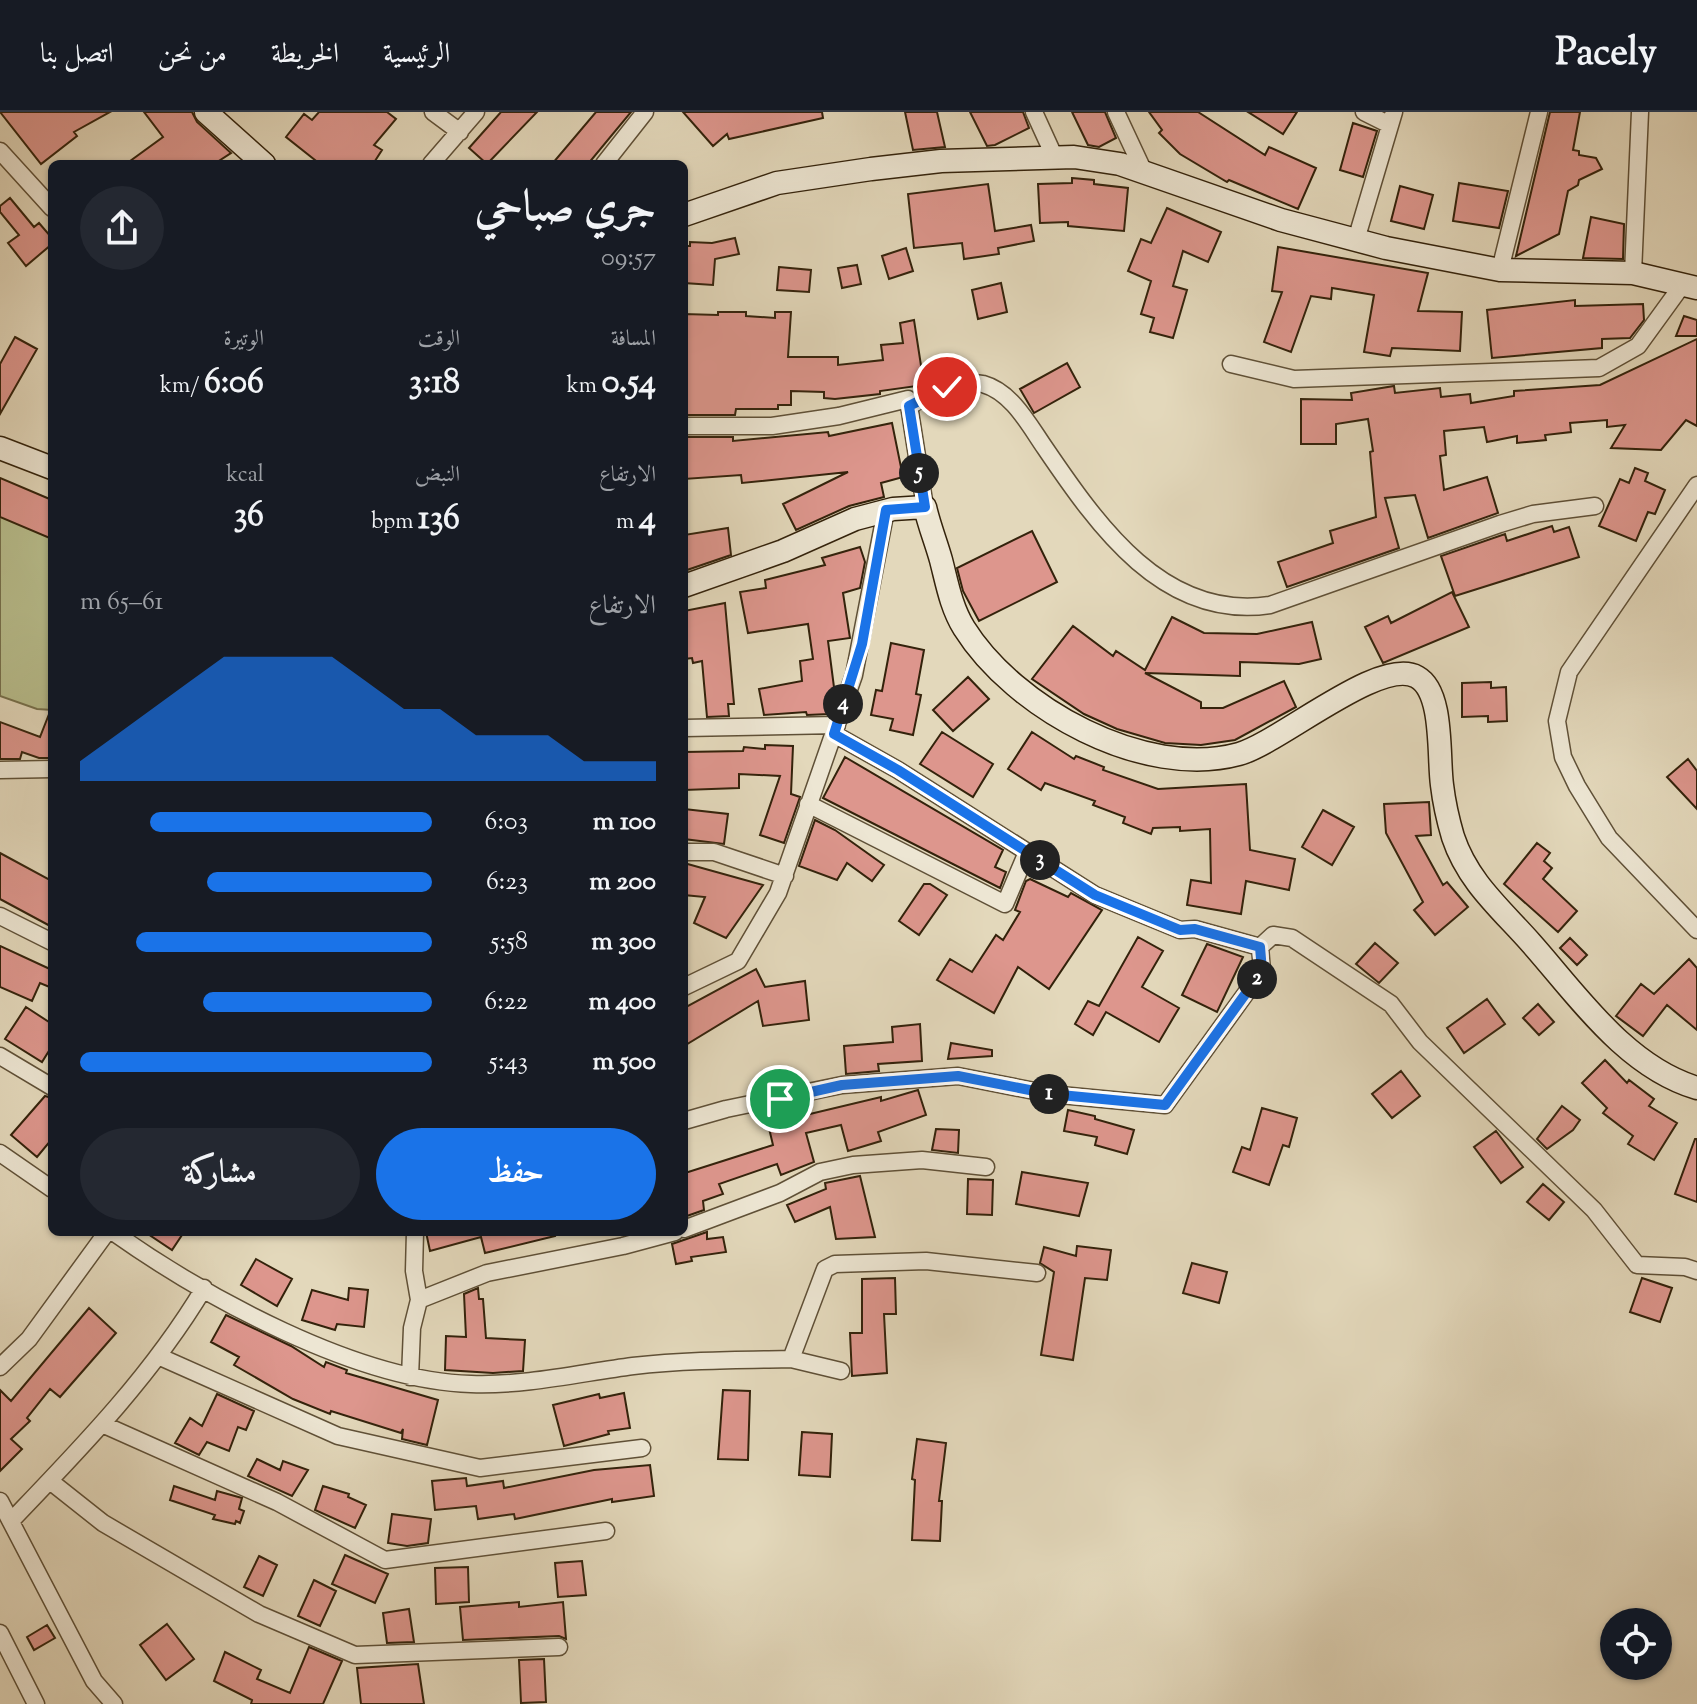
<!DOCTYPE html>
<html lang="ar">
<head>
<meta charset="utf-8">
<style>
	body { margin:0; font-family:"Sorts Mill Goudy",Amiri,serif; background:#242831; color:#f1f3f6; direction:rtl; height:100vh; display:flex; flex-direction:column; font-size:30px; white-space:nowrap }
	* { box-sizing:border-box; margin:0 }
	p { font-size:26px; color:#9ea1a6 }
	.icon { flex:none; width:44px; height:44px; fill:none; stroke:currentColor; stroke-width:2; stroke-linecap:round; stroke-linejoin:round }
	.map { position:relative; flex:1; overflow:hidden; direction:ltr }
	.details { position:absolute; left:48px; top:48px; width:640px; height:1076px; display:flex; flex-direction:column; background:#171b24; border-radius:12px; box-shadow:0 2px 6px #0004; direction:rtl }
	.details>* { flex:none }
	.tools { position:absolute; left:1600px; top:1496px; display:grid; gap:16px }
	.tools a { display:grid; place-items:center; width:72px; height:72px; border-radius:50%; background:#171b24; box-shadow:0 2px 6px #0004; font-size:40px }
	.pin { position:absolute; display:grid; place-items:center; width:68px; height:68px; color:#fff; margin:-34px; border:4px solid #fff; border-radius:50%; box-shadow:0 2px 8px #0007 }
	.km { position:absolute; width:40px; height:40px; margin:-20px; border-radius:50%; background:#222; color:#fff; font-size:22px; line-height:40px; text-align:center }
	.round { display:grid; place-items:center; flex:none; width:84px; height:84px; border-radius:42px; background:#242831 }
	.summary { display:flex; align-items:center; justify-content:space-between; height:136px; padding:0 32px }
	h1 { font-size:44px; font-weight:800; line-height:60px }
	.figures { display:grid; grid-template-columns:repeat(3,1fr); gap:12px; height:136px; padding:8px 32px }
	.figures div { display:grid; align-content:center }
	.figures b { font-size:34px; font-weight:800 }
	.figures small { font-size:22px; font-weight:400 }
	.figures p { font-size:22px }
	.chart { height:224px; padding:16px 32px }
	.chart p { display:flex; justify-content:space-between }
	.chart svg { width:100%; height:144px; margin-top:8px; fill:#1a73e8; opacity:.7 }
	.cta { display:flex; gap:16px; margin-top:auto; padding:16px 32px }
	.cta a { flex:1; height:92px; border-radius:48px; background:#1a73e8; color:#fff; font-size:32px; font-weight:800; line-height:92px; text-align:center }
	.cta a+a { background:#242831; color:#f1f3f6 }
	ul { padding:0 32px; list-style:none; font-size:26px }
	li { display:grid; grid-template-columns:128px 96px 1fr; align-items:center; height:60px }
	li i { height:20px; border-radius:10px; background:#1a73e8 }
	header { display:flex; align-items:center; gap:48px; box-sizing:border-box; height:112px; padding:0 40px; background:#171b24; border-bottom:2px solid #363941 }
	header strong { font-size:38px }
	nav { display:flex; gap:44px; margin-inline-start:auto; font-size:28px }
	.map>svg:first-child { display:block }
	.green { fill:#b8be8d; stroke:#76704c; stroke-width:2 }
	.building { fill:#dd968d; stroke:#33220b; stroke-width:2 }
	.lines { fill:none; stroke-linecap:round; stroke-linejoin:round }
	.street-casing { stroke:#5f5037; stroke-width:19 }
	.secondary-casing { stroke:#33220b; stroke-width:25 }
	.street { stroke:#ede6d3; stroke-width:16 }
	.secondary { stroke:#ede6d3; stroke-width:22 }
	.route-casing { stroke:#fff; stroke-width:16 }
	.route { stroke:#1a73e8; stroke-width:10 }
</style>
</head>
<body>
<header>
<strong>Pacely</strong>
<nav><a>الرئيسية</a><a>الخريطة</a><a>من نحن</a><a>اتصل بنا</a></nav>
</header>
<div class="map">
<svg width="1697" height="1592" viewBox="0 0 1697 1592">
	<rect width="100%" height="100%" fill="#e3d8bb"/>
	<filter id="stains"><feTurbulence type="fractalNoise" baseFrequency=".0025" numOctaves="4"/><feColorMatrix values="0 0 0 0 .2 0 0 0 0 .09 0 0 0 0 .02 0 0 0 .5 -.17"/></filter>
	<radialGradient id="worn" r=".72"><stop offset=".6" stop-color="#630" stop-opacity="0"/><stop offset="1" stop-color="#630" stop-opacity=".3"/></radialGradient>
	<path class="green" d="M0 403 52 425V598L37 597 0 584Z"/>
	<path class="building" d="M0 0H110L74 20 77 24 41 52Z
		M144 0H192L197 10 231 41 214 52H126L163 25Z
		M319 0H387L396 7 374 33 382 38 373 52H320L286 25 304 2 312 8Z
		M501 0H537L487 52 469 36Z
		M596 0H631L588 52H552Z
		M683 0H822L823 6 729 27 727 22 713 34Z
		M905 0H937L945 35 913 38Z
		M970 0H1023L1029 16 995 33 987 34Z
		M1072 0H1105L1116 26 1099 35 1088 33Z
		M1149 0H1198L1265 43 1269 35 1316 56 1298 97 1229 68 1227 70 1180 42 1159 21 1162 18Z
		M1248 0H1297L1283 22Z
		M1550 0H1580L1573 38 1579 39V43L1596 46 1602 57 1579 68 1578 73 1568 79 1559 122 1516 144Z
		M1353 11 1377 19 1363 65 1340 58Z
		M1072 66 1094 68V72L1128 76 1124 119 1068 114V110L1040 111 1038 72 1072 71Z
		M1459 71 1508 79 1499 116 1453 109Z
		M988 72 995 119 1031 113 1034 129 998 136 999 142 964 147 962 131 914 136 908 82Z
		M1400 74 1433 83 1424 117 1391 109Z
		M10 86 34 115 39 111 52 126V132L26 154 8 131 19 123 0 100V94Z
		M1167 96 1221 120 1208 150 1183 139 1173 174 1187 178 1173 226 1150 220 1154 206 1141 202 1151 169 1128 159 1141 127 1151 131Z
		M1591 105 1624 112 1623 147 1583 146Z
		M735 126 739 142 715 147 713 173 684 171V134H690V130L712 131Z
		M1278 135 1428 161 1418 199 1462 200 1460 239 1392 236 1390 244 1364 240 1374 183 1332 176 1331 187 1311 184 1291 240 1264 230 1282 180 1272 179Z
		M906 136 913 159 889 167 882 144Z
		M857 153 861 172 842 176 838 156Z
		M779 155 811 158 809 180 777 178Z
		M1001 171 1007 200 978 207 972 178Z
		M1575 188V194L1643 192 1644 208 1630 226 1602 227V236L1492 246 1487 198Z
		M718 200H746V204L775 206V200H791L788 245H838V253L883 248 881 233 903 231 900 211 914 208 924 273 880 279V282L835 287 824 286V280L791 279V293H778V297H736L735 303H684V202L718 203Z
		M1684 204 1697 208V224H1676Z
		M15 225 37 237 0 302V252Z
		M1697 227V314L1686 308 1661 338 1611 336 1625 313 1607 315V308L1570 311 1571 320 1545 323 1546 328 1517 331V324L1487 330 1484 315 1444 319 1446 343 1440 344 1444 378 1487 365 1498 401 1428 426 1415 383 1385 386 1399 436 1287 475 1278 450 1333 431 1330 419 1376 405 1370 340 1373 339 1368 307 1336 312V332H1301V287L1352 288 1351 281 1394 274 1395 281 1440 276 1441 285 1470 282 1471 291 1514 284V279L1600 273Z
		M1067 251 1080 275 1034 301 1020 277Z
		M892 311 903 365 881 371 884 385 849 394 796 418 783 392 848 360 742 371 741 363 684 367V325H733V329L828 320 829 324Z
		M1635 356 1648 361 1645 369 1665 378 1655 402 1648 400 1636 429 1599 414 1620 367 1629 371Z
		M0 366 52 388V427L0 405Z
		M1552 414 1554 420 1569 415 1579 445 1455 484 1441 444 1505 422 1507 429Z
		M728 416 731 443 684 459V423Z
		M1032 419 1057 470 979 509 963 479 957 456Z
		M860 435 865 450 860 476 843 481 850 526 828 529 835 583 829 602 807 603 806 600 764 603 759 577 802 569 800 549 813 547 808 512 748 521 740 480 766 476 765 468 825 453 822 446Z
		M1452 480 1469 515 1383 551 1365 515 1388 504 1391 511Z
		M725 491 734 592H728L729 604 707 605 702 549 693 551 692 546 684 547V499Z
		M1172 505 1204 521 1257 522 1312 510 1321 547 1299 552 1240 550V564L1145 561 1201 590V596H1223L1284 569 1296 595 1235 628 1201 633 1165 631 1117 617 1084 602 1032 567 1073 514 1113 544 1116 539 1145 558Z
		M891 531 924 538 916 582 921 583 913 623 890 618 893 607 871 603 876 578 882 579Z
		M968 565 989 587 953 619 933 598Z
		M1491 570V576L1506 575 1507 609 1488 610V604L1462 605V571Z
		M51 597 52 646H39L22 640 20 647H0V610L40 625Z
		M942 620 993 652 973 685 920 652Z
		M1032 620 1074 647 1076 644 1104 655 1103 658 1158 677 1246 672 1250 738 1295 747 1289 778 1246 769 1241 802 1187 793 1191 768 1211 771 1210 717 1180 719V715L1153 716 1151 722 1123 711 1125 705 1093 693 1095 689 1045 671 1041 678 1008 657Z
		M765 633 793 634 791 682 800 685 784 731 760 723 780 664 739 662V676L684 678V640L743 639 744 635 765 637Z
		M845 645 1003 738 995 755 1006 760 1000 776 823 686Z
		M1688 647 1697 659V697L1667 665Z
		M1429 690 1431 723 1416 724 1443 773 1447 770 1468 795 1435 823 1414 798 1423 790 1386 721 1384 692Z
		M684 697 728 702 724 732 684 727Z
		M1323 698 1354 715 1332 753 1302 735Z
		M815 708 835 718 884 753 872 769 847 751 837 768 799 754Z
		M1537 731 1550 741 1544 749 1552 756 1543 767 1577 799 1558 820 1504 772Z
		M0 741 52 769V815L0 787Z
		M684 751 763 773 726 826 694 811 705 785 684 783Z
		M1030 767 1068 785 1071 781 1102 798 1049 877 1018 855 994 901 937 868 950 847 972 860 996 823 1003 828 1020 800 1015 798 1026 769Z
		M924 772H930L947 783 919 823 899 809Z
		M1138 825 1163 839 1142 875 1179 896 1159 930 1106 900 1093 923 1075 912 1088 889 1099 894Z
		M1570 826 1587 843 1577 853 1560 836Z
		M1375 831 1398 851 1379 871 1356 852Z
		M1207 832 1243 845 1217 900 1182 883Z
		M0 834 52 858V876L40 871 32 889 0 875Z
		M1689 847 1697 856V918L1667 893 1643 924 1616 904 1641 872 1654 882Z
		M756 857 765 875 805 869 809 908 763 914 758 889 684 934V896Z
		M1487 887 1505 912 1464 941 1447 916Z
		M1538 892 1554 910 1539 923 1523 906Z
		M26 895 52 912V934L42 950 5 927Z
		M920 912 922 949 878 952 879 959 846 962 844 934 893 930 892 915Z
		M951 931 992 938V944L948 947Z
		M1605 948 1627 971 1629 968 1654 987 1649 994 1677 1011 1654 1048 1628 1032 1633 1024 1603 1001 1607 996 1582 971Z
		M1401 959 1420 984 1392 1006 1372 982Z
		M918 978 926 1003 878 1020 881 1029 848 1039 841 1013 806 1021 814 1050 781 1063 777 1052 719 1072 723 1082 703 1089 704 1098 684 1105 685 1061 773 1033 768 1012 881 985V989Z
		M45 984 52 986V1027L37 1045 11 1023Z
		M1562 994 1580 1008 1573 1018 1547 1037 1537 1027Z
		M1262 996 1297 1006 1289 1035 1283 1033 1269 1073 1233 1060 1242 1035 1250 1038Z
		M1068 998 1095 1004V1007L1134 1018 1127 1042 1095 1033 1097 1025 1064 1019Z
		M936 1017 959 1018 958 1041 932 1038Z
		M1496 1019 1523 1055 1501 1071 1474 1035Z
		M1695 1027H1697V1090L1675 1082Z
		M1022 1060 1088 1071 1079 1104 1016 1092Z
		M860 1064 875 1125 836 1127 830 1095 795 1110 787 1093 826 1077 825 1071Z
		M968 1067 993 1068 992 1103 967 1102Z
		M1543 1072 1564 1090 1549 1108 1527 1090Z
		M145 1120H184L172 1138Z
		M426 1120H554L555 1124 485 1141 481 1125 430 1139Z
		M707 1120V1127L723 1125 726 1140 691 1145 692 1149 676 1152 672 1132Z
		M1077 1134 1111 1138 1107 1168 1085 1166 1073 1248 1041 1243 1054 1160 1040 1151 1044 1135 1076 1144Z
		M256 1147 292 1167 277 1194 241 1173Z
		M1192 1151 1227 1160 1219 1191 1183 1181Z
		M895 1166 896 1202H884L887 1261 852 1264 850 1221H862V1167Z
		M1642 1166 1672 1176 1660 1210 1630 1200Z
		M349 1176 368 1178 364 1215 337 1212 335 1218 302 1208 312 1178 348 1188Z
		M478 1176 479 1187H483L486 1226 525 1228 523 1259 493 1261 445 1258 446 1224 466 1225 464 1182Z
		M89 1196 116 1221 60 1285 50 1277 27 1306 30 1309 11 1327 22 1337 0 1359V1278L11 1289Z
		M226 1203 291 1234 324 1255 326 1250 347 1258 346 1261 438 1288 427 1333 402 1327 403 1317 401 1321 331 1299 330 1302 293 1287 234 1253 239 1245 211 1230Z
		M723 1278 750 1279 748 1348 718 1347Z
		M624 1281 630 1316 608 1319 609 1322 564 1334 553 1293 599 1282 600 1286Z
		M217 1282 254 1299 246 1318 238 1315 229 1339 207 1330 199 1343 175 1331 190 1306 202 1314Z
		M802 1320 832 1322 830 1365 799 1363Z
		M917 1327 946 1331 939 1389H942L940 1429 912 1428 915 1368 912 1367Z
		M257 1347 280 1358 283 1349 308 1358 292 1384 248 1364Z
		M650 1353 654 1384 612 1390V1387L515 1407 514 1402 478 1407 476 1394 435 1398 432 1369 466 1366 467 1374 503 1369 504 1376 594 1358Z
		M174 1374 215 1388 217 1379 242 1386 239 1397 244 1399 240 1411 236 1409 235 1412 213 1407 215 1403 170 1388Z
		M323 1374 349 1382 348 1385 366 1393 355 1416 315 1398Z
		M392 1402 431 1407 428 1431 407 1434 388 1431Z
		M345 1443 388 1462 375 1491 332 1472Z
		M259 1444 277 1453 263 1484 244 1475Z
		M582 1449 586 1483 558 1485 555 1451Z
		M468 1455 469 1490 436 1492 435 1456Z
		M314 1468 336 1479 320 1514 298 1504Z
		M519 1490V1495L563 1490 566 1527 559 1524 463 1528 460 1495Z
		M409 1497 414 1530 387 1531 383 1501Z
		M167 1512 194 1547 166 1568 140 1533Z
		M47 1513 55 1526 34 1538 27 1525Z
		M309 1535 342 1549 323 1592H251L252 1588 214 1569 225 1540 261 1558 257 1567 290 1581Z
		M544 1547 546 1590 521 1591 519 1548Z
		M418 1552 424 1592H361L357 1556Z"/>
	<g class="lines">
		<g class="street-casing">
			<path id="street" d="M433 0 460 20
				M1034 0 1055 46
				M1116 0 1144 60
				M1364 0 1390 13
				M0 39 52 96
				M431 52 476 0
				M604 52 645 0
				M1356 128 1394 0
				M1500 158 1539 0
				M1633 161 1640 0
				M1231 252 1294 267 1599 256 1638 234 1683 172
				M909 294C932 281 955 266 983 272 1012 280 1029 313 1045 336 1098 414 1164 509 1270 493L1500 412 1533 402 1595 394
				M684 314H772L839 304 908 287 925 395
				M1697 373 1569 560 1557 609 1563 645 1577 674 1609 726 1697 818
				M684 616 837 613
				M834 622 898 658 1095 783 1180 818 1195 817 1260 835
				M0 658 52 657
				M808 692 1005 792 1027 740
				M684 740H714L785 764
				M0 804 52 830
				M1260 835 1273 823 1292 826 1391 892 1420 930 1594 1098 1637 1153 1685 1155 1697 1159
				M684 875 738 849 778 781 854 563 886 398
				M0 944 52 975
				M684 1009 726 997 842 973 958 964 1050 982 1165 993 1262 859 1260 835
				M0 1041 52 1077
				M684 1117 780 1081 820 1060 853 1053 922 1048 986 1055
				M113 1120C205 1185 357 1269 471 1272 525 1274 580 1261 633 1254 686 1248 738 1248 791 1247
				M419 1188 487 1161 623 1134 675 1120
				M158 1244 338 1324 480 1356 642 1336
				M0 1255 29 1227 107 1120
				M841 1259 791 1247 825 1157 835 1152 926 1149 1037 1161
				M410 1265 412 1216 419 1188 414 1159 415 1120
				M102 1312 277 1390 385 1448 606 1419
				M50 1369 103 1411 259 1502 355 1543 559 1535
				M0 1389 94 1569 114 1592
				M11 1409C81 1336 152 1263 204 1176
				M0 1521 36 1592"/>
		</g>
		<g class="secondary-casing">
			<path id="secondary" d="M206 0 264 52
				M684 103 777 71 871 57 941 49 1074 45 1120 52 1281 108 1386 136 1500 158 1633 161 1697 176
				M0 336 52 356
				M684 474 783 439 855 407 893 397 925 395C929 413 936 430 941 448 947 471 951 495 964 516 1014 596 1144 668 1239 642 1281 630 1380 544 1417 565 1444 580 1438 644 1442 673 1444 690 1448 708 1453 725 1468 770 1501 797 1531 831 1578 884 1626 955 1697 976"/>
		</g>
		<use href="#street" class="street"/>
		<use href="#secondary" class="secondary"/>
	</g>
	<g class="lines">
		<g class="route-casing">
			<path id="route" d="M780 987 842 973 958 964 1050 982 1165 993 1262 859 1260 835 1195 817 1180 818 1095 783 898 658 834 622 862 532 886 398 925 395 909 294 947 275"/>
		</g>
		<use href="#route" class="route"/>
	</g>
	<rect width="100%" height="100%" filter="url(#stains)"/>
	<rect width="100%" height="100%" fill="url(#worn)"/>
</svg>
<div class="tools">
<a><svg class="icon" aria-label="locate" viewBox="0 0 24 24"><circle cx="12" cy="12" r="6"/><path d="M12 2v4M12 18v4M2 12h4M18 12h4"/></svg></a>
</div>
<div class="pin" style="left:780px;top:987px;background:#1e9e55"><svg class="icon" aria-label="arrive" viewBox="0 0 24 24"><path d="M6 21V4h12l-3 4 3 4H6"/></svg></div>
<div class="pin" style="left:947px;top:275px;background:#d93025"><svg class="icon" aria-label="check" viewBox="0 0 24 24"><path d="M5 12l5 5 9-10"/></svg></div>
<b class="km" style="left:1049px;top:982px">1</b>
<b class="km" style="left:1257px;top:867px">2</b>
<b class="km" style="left:1040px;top:748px">3</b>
<b class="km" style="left:843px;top:592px">4</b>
<b class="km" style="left:919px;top:361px">5</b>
<section class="details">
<div class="summary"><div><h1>جري صباحي</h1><p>09:57</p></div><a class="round"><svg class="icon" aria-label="share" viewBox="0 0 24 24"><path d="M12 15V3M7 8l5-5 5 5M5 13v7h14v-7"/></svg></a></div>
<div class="figures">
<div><p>المسافة</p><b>0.54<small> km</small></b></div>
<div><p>الوقت</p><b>3:18</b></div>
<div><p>الوتيرة</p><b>6:06<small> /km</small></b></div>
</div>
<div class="figures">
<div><p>الارتفاع</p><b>4<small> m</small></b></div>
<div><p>النبض</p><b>136<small> bpm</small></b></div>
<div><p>kcal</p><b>36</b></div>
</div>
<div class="chart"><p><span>الارتفاع</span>61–65 m</p>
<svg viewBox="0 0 160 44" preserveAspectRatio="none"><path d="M0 44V38L10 30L20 22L30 14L40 6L50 6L60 6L70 6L80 14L90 22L100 22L110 30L120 30L130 30L140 38L150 38L160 38V44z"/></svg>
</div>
<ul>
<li><b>100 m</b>6:03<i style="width:80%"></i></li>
<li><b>200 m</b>6:23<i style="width:64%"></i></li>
<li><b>300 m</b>5:58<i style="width:84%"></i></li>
<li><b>400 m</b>6:22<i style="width:65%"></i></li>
<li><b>500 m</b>5:43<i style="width:100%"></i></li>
</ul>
<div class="cta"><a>حفظ</a><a>مشاركة</a></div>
</section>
</div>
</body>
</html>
